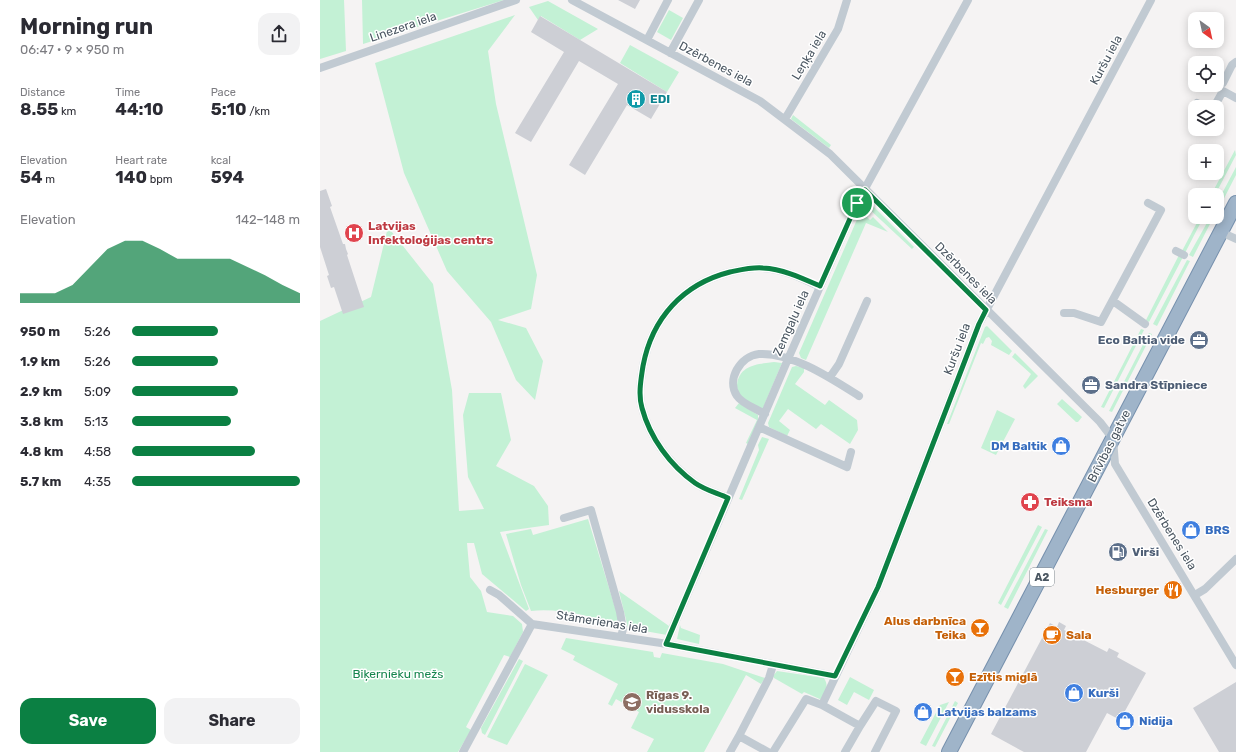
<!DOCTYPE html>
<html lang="en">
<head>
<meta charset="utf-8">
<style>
	body { margin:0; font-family:Rubik,sans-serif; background:#f2f2f3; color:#2b2b33; height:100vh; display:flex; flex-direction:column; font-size:15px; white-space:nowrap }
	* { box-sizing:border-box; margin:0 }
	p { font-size:13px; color:#7c7c81 }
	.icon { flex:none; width:22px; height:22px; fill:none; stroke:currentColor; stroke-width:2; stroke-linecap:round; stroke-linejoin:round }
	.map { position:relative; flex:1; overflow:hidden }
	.sheet { display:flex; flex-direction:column; background:#fff; width:320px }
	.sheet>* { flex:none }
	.needle { width:26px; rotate:147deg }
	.buttons { position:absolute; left:868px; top:12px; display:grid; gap:8px }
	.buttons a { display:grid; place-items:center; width:36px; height:36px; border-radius:8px; background:#fff; box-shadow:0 2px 10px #0003; font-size:20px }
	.pin { position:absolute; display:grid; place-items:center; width:34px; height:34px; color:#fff; margin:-17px; border:2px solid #fff; border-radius:50%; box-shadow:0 1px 4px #0007 }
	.round { display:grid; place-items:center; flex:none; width:42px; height:42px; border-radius:12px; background:#f2f2f3 }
	.summary { display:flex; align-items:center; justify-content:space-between; height:68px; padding:0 20px }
	h1 { font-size:22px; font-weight:700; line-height:30px }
	.figures { display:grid; grid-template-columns:repeat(3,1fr); gap:6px; height:68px; padding:4px 20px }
	.figures div { display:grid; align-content:center }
	.figures b { font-size:17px; font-weight:700 }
	.figures small { font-size:11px; font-weight:400 }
	.figures p { font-size:11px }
	.chart { height:112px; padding:8px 20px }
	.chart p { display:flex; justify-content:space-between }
	.chart svg { width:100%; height:72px; margin-top:4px; fill:#0b8043; opacity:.7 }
	.button { display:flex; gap:8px; margin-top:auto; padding:8px 20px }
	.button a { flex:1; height:46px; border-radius:12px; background:#0b8043; color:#fff; font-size:16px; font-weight:700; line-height:46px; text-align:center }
	.button a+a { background:#f2f2f3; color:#2b2b33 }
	ul { padding:0 20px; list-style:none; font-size:13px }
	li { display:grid; grid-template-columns:64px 48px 1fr; align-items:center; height:30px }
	li i { height:10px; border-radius:5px; background:#0b8043 }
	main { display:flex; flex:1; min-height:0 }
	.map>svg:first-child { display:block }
	.green { fill:#c3f1d5 }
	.building { fill:#cdcfd5 }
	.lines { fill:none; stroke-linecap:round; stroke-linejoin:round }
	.trunk-casing { stroke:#7690ad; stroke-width:16 }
	.minor { stroke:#c1cad2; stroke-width:8 }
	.trunk { stroke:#9fb4c9; stroke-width:14 }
	.route-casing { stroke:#fff; stroke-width:8 }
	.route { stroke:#0b8043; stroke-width:5 }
	.labels { text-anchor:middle; stroke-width:3; stroke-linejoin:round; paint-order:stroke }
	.shield { fill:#fff; stroke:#808990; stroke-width:1 }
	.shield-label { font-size:11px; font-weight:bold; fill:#4a5661 }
	.street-label { font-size:12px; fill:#4a5661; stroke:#fff }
	.culture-label { font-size:12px; font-weight:bold; fill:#0d838f; stroke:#fff; text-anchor:start }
	.health-label { font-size:12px; font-weight:bold; fill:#be3a42; stroke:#fff; text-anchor:start }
	.service-label { font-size:12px; font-weight:bold; fill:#4e5e75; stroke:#fff; text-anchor:start }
	.shop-label { font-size:12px; font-weight:bold; fill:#366cbe; stroke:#fff; text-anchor:start }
	.food-label { font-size:12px; font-weight:bold; fill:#c56008; stroke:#fff; text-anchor:end }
	.park-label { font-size:12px; fill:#17864f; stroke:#fff }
	.education-label { font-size:12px; font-weight:bold; fill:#785e54; stroke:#fff; text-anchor:start }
</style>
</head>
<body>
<main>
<section class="sheet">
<div class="summary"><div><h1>Morning run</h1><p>06:47 · 9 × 950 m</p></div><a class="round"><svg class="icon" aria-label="share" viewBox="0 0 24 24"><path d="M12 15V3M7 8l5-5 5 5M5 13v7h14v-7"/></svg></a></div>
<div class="figures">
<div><p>Distance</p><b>8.55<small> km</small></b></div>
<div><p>Time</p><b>44:10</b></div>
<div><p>Pace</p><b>5:10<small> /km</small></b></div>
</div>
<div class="figures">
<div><p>Elevation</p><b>54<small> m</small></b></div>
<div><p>Heart rate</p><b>140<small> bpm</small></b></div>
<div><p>kcal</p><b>594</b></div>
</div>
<div class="chart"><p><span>Elevation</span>142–148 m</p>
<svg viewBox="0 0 160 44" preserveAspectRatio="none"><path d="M0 44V38L10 38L20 38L30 33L40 22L50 11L60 6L70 6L80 11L90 17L100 17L110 17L120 17L130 22L140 27L150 33L160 38V44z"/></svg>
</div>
<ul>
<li><b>950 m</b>5:26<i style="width:51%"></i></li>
<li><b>1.9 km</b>5:26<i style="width:51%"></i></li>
<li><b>2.9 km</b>5:09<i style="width:63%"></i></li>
<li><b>3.8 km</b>5:13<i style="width:59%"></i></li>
<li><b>4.8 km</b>4:58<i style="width:73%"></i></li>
<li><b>5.7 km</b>4:35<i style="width:100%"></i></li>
</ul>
<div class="button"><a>Save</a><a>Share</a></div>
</section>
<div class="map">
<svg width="916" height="752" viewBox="0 0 916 752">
	<rect width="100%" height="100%" fill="#f5f3f3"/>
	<path class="green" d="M0 0H24L26 51 0 59Z
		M42 0H184L43 44Z
		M228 1 278 29 260 40 221 16 218 20 209 7Z
		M349 10 363 18 351 40 337 32Z
		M195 15 168 51 176 104 217 275 211 309 178 320 206 328 223 361 215 400 196 380 171 322 127 271 84 173 55 63Z
		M310 45 359 72 347 92 300 63Z
		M473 115 511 145 509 148 471 119Z
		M915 150 916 155 895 195H891Z
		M916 167V175L897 212V203Z
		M546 203H550L594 247 592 249 547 207Z
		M542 208 550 213 547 217 550 220 553 217 568 232 546 223 486 360 481 358 479 353Z
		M880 217 883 218 865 253 862 251Z
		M888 221 891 222 873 257 869 255Z
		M68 227 113 284 132 390 139 511 164 509 148 477 143 415 149 393H181L191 440 176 466 214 486 228 506 229 525 180 532 209 609 206 611 162 574 154 543H147L150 577 161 591 167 612 193 616 202 624 203 632 190 657 184 655 146 727 151 730 138 752H0V321L51 297Z
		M859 255 863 257 829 322 826 320Z
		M867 260 870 261 837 326 833 324Z
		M667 326 692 351 689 355 671 345 672 341 669 337 666 338 663 344 661 343 629 424H627L665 327Z
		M821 329 824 330 784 408 781 407Z
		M829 333 832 334 792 412 789 411Z
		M695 353 718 376 705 389 703 386 711 374 692 357Z
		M454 362 462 363 443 408H440C434 404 426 401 421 396 418 394 417 389 417 385 419 365 438 364 454 362Z
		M476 366 484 368V372L475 384 505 405 509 400 537 420 538 430 530 444 501 424 496 429 468 409 459 421 470 430 467 436 449 427 448 423 472 367Z
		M742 399 762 417 758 422H756L737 404Z
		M419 403 438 415V420L428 444 426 443 437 420 415 408Z
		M677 410 695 419 676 455 661 448Z
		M442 437 449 439 422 500 419 499 439 450 438 445Z
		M268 519 293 601 299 620 298 625C271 616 239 608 211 611L201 585 186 534 211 529 213 535Z
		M718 525 722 527 681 605 678 603Z
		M725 529 728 530 688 609 684 607Z
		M299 591 349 626 356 609 357 610 347 635 308 628Z
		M360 625 361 628 380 635 379 644 357 639Z
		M246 638 333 652 334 657 340 658 342 653 403 664 445 678 441 684 426 675 384 752H327L334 739 311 728 319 712 296 699 292 706 288 704 298 684 253 660 255 656 241 649Z
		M199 659 203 661 165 735 162 733 161 728Z
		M205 664 228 675 187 745 167 737Z
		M457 671 504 678C509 686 506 692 502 700L484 692 482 694 454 678 453 676Z
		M530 677 554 690 549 700 534 692 527 705 518 700Z
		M635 701 638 703 615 747 612 746Z
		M629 702 606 746 600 743 620 705Z"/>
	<path class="building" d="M298 0H320L315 9Z
		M220 16 347 92 331 119 307 105 265 175 249 165 298 84 259 61 211 142 195 133 244 52 211 32Z
		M6 189 12 206 10 207 23 244H25L26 249 28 254 27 255 44 307 23 314 14 287 11 288 7 276 9 275 0 247V191Z
		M739 622 746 626 744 630 787 652 789 648 799 653 797 657 826 673 800 720 787 713 766 752H704L671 734 730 623 737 627Z
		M916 682V752H899L873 708Z"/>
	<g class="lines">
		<g class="trunk-casing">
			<path id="trunk" d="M629 752 916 203"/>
		</g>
		<path class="minor" d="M252 0 440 101 510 154 780 422 793 439 795 464 916 665
			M327 40 348 0
			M350 53 379 0
			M0 68 196 0
			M903 83 912 65 916 62
			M877 103 884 107
			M894 107 903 91 916 98
			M465 119 518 29 527 0
			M901 232 916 239
			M856 251 864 255
			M793 301 825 324
			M744 313H754L781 322 841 210 828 203
			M510 377 519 364 547 301
			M445 414C437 409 422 404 417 396 406 380 420 356 439 354 472 352 512 379 539 396
			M439 427 527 467 531 452
			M408 498C397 493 385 490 375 483 350 464 330 438 322 408 318 395 321 379 323 366 332 318 363 284 410 272 420 270 432 267 443 268 463 269 482 278 500 287
			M244 518 271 510 300 612 303 629 301 637
			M170 590 179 595 212 624
			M875 595 885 589 916 559
			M212 624 341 643 515 676
			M346 644 468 359 537 203 648 0
			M502 705 558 587 659 324 831 0
			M540 726 556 701 576 711 555 752
			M143 752 212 624
			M410 752 419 736
			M448 752 419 736 449 678 453 665
			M453 752 486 699 502 705 540 726 525 752"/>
		<use href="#trunk" class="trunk"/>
	</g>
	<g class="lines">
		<g class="route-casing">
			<path id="route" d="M545 190 666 310 659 324 558 587 515 676 346 644 408 498C397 493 385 490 375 483 350 465 330 438 322 408 318 395 321 379 323 366 332 318 363 284 410 272 420 270 432 267 443 268 463 269 482 278 500 286L537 203Z"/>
		</g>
		<use href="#route" class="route"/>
	</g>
	<defs>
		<g id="building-disc" transform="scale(1)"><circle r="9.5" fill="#0f9aa8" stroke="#fff"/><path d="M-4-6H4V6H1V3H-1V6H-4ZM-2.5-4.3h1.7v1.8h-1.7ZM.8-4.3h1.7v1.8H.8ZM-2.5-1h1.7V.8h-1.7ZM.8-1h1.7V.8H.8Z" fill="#fff"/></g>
		<g id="hospital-disc" transform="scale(1)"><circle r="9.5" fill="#e0444e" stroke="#fff"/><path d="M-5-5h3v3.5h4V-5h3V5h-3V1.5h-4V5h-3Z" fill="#fff"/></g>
		<g id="office-disc" transform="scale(1)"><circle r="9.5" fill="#5c6f8a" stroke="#fff"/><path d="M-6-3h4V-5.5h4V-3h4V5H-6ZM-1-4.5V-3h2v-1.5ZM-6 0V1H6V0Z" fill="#fff"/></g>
		<g id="shop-disc" transform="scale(1)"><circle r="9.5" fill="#3f7fe0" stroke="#fff"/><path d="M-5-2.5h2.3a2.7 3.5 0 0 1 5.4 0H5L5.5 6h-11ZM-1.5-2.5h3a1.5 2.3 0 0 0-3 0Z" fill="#fff"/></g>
		<g id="pharmacy-disc" transform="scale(1)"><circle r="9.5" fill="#e0444e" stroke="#fff"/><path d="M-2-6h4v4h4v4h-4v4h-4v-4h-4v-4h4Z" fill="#fff"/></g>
		<g id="fuel-disc" transform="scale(1)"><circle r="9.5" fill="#5c6f8a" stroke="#fff"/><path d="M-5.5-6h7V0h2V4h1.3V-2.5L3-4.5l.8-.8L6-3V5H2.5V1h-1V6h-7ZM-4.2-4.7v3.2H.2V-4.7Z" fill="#fff"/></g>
		<g id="restaurant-disc" transform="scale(1)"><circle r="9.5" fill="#e8710a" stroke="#fff"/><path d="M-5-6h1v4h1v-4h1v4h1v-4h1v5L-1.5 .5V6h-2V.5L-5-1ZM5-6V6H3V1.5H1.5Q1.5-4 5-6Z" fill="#fff"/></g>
		<g id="bar-disc" transform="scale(1)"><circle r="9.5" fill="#e8710a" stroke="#fff"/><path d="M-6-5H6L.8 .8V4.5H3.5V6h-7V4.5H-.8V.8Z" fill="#fff"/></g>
		<g id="cafe-disc" transform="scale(1)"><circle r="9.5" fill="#e8710a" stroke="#fff"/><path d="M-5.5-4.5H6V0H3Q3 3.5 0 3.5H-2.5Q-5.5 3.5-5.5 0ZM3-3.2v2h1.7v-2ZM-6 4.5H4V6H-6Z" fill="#fff"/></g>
		<g id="school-disc" transform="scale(1)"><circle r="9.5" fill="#8d6e63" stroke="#fff"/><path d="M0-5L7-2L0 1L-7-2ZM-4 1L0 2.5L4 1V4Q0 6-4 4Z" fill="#fff"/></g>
	</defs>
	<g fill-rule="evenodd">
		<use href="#building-disc" x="316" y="99"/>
		<use href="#hospital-disc" x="34" y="233"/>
		<use href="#office-disc" x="879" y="340"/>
		<use href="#office-disc" x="771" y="385"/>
		<use href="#shop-disc" x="741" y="446"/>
		<use href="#pharmacy-disc" x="710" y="502"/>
		<use href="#shop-disc" x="871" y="530"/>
		<use href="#fuel-disc" x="798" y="552"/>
		<use href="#restaurant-disc" x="853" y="590"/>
		<use href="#bar-disc" x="660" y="628"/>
		<use href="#cafe-disc" x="732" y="635"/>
		<use href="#bar-disc" x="635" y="677"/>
		<use href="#shop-disc" x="754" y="693"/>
		<use href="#school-disc" x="312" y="702"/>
		<use href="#shop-disc" x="603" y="712"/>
		<use href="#shop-disc" x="805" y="721"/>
	</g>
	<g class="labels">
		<rect class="shield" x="710" y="568" width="24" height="18" rx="3"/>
		<g class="shield-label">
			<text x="722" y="581">A2</text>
		</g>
		<g class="street-label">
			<text transform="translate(83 27) rotate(-19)" y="4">Linezera iela</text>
			<text transform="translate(489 55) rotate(-59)" y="4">Leņķa iela</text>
			<text transform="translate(786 60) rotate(-62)" y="4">Kuršu iela</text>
			<text transform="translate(396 64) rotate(28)" y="4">Dzērbenes iela</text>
			<text transform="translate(646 273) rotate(45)" y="4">Dzērbenes iela</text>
			<text transform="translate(471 323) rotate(-66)" y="4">Zemgaļu iela</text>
			<text transform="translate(637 349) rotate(-69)" y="4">Kuršu iela</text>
			<text transform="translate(789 446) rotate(-63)" y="4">Brīvības gatve</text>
			<text transform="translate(852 534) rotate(58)" y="4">Dzērbenes iela</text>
			<text transform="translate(282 622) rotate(9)" y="4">Stāmerienas iela</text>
		</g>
		<g class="culture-label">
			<text x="330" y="103">EDI</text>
		</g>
		<g class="health-label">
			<text x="48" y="230">Latvijas<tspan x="48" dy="14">Infektoloģijas centrs</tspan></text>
			<text x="724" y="506">Teiksma</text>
		</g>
		<g class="service-label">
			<text x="865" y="344" text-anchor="end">Eco Baltia vide</text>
			<text x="785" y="389">Sandra Stīpniece</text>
			<text x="812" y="556">Virši</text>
		</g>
		<g class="shop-label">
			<text x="727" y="450" text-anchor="end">DM Baltik</text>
			<text x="885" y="534">BRS</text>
			<text x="768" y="697">Kurši</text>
			<text x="617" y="716">Latvijas balzams</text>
			<text x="819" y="725">Nidija</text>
		</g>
		<g class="food-label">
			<text x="839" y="594">Hesburger</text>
			<text x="646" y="625">Alus darbnīca<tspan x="646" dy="14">Teika</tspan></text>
			<text x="746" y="639" text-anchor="start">Sala</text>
			<text x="649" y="681" text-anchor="start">Ezītis miglā</text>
		</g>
		<g class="park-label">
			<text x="78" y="678">Biķernieku mežs</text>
		</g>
		<g class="education-label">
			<text x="326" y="699">Rīgas 9.<tspan x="326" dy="14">vidusskola</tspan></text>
		</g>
	</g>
</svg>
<div class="buttons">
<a><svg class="needle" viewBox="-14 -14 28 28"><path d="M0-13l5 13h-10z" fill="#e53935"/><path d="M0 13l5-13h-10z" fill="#7c7c81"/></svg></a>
<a><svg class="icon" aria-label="locate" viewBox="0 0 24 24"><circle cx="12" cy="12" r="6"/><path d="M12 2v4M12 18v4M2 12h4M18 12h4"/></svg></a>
<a><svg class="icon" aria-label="layers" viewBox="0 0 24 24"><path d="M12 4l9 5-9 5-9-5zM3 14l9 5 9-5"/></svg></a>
<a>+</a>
<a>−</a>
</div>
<div class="pin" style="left:537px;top:203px;background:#1e9e55"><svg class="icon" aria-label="arrive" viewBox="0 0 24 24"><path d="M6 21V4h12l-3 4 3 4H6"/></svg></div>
</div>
</main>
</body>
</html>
